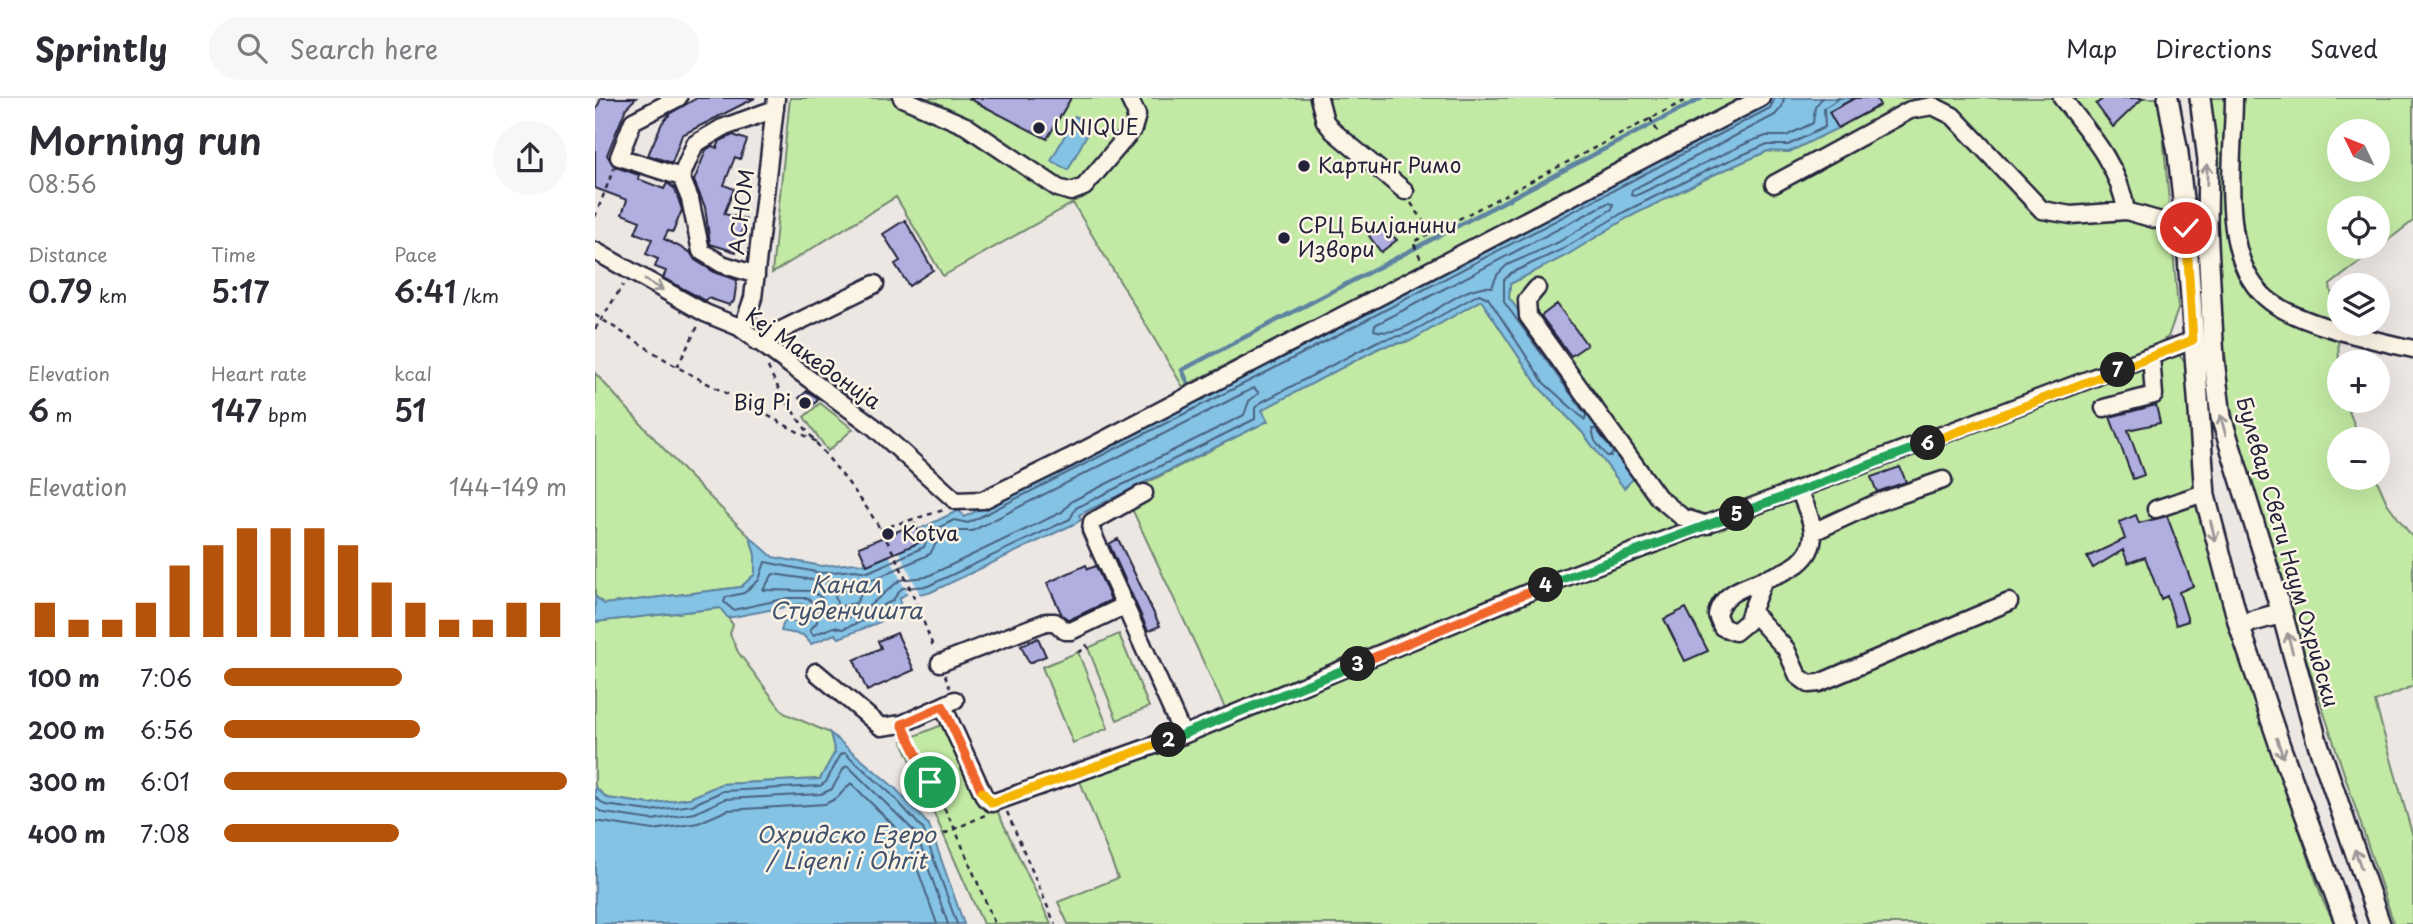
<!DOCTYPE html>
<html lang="en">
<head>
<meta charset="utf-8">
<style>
	body { margin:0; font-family:"Playpen Sans",sans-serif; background:#f7f7f7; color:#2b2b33; height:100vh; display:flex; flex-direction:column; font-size:26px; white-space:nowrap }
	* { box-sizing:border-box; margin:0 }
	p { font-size:23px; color:#7c7c81 }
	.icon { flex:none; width:38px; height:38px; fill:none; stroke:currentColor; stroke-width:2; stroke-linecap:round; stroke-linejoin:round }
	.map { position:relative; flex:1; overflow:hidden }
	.details { display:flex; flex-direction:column; background:#fff; width:595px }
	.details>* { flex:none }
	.needle { width:46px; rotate:313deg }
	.tools { position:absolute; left:1732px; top:21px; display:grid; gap:14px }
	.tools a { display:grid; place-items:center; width:63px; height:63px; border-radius:50%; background:#fff; box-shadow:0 7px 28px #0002; font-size:35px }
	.pin { position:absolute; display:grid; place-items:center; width:60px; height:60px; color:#fff; margin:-30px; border:4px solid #fff; border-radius:50%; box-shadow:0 2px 7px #0007 }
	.km { position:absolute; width:35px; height:35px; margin:-18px; border-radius:50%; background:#222; color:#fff; font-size:19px; line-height:35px; text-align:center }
	.round { display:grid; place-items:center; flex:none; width:74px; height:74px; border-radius:37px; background:#f7f7f7 }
	.headline { display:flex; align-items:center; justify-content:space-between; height:119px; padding:0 28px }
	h1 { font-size:38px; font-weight:600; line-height:52px }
	.figures { display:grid; grid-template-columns:repeat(3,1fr); gap:10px; height:119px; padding:7px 28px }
	.figures div { display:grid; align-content:center }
	.figures b { font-size:30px; font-weight:600 }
	.figures small { font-size:19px; font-weight:400 }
	.figures p { font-size:19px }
	.chart { height:196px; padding:14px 28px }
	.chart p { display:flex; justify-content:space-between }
	.chart svg { width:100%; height:126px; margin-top:7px; stroke:#b45309; stroke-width:6 }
	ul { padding:0 28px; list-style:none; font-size:23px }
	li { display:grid; grid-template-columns:112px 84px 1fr; align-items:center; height:52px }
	li i { height:18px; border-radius:9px; background:#b45309 }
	header { display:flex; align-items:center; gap:42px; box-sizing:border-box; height:98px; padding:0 35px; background:#fff; border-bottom:2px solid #e1e1e2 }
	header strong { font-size:33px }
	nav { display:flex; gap:38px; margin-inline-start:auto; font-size:24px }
	.search { width:490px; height:63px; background:#f7f7f7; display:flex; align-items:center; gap:18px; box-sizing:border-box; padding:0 24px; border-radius:38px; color:#7c7c81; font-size:26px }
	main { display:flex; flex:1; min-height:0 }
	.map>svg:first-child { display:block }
	.green { fill:#c3eaa4; stroke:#728670; stroke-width:2; fill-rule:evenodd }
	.water { fill:#85c3e5; stroke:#5d83a1; stroke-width:2 }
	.pier { fill:#ede7e4 }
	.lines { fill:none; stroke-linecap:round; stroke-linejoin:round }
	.shore { stroke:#4a627f; stroke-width:2 }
	.stream { stroke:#5d83a1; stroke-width:4.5 }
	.building { fill:#b0afe0; stroke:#22223b; stroke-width:2 }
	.minor-casing { stroke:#22223b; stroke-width:21 }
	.major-casing { stroke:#22223b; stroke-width:24 }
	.path { stroke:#22223b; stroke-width:2.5; stroke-dasharray:5 5; stroke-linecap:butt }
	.minor { stroke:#fcf5e5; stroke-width:16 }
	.major { stroke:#fcf5e5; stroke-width:19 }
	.oneway { stroke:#9a9698 }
	.split-1-casing { stroke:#fff; stroke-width:14 }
	.split-2-casing { stroke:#fff; stroke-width:14 }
	.split-3-casing { stroke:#fff; stroke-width:14 }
	.split-4-casing { stroke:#fff; stroke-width:14 }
	.split-5-casing { stroke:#fff; stroke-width:14 }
	.split-6-casing { stroke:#fff; stroke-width:14 }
	.split-7-casing { stroke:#fff; stroke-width:14 }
	.split-8-casing { stroke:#fff; stroke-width:14 }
	.split-1 { stroke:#f0652b; stroke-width:9 }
	.split-2 { stroke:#f5b400; stroke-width:9 }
	.split-3 { stroke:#22a559; stroke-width:9 }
	.split-4 { stroke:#f0652b; stroke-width:9 }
	.split-5 { stroke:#22a559; stroke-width:9 }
	.split-6 { stroke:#22a559; stroke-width:9 }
	.split-7 { stroke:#f5b400; stroke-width:9 }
	.split-8 { stroke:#f5b400; stroke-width:9 }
	.poi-dot { fill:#22223b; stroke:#fcf5e5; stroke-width:2.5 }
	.labels { text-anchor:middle; stroke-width:5; stroke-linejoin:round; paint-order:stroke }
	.poi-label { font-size:21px; fill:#22223b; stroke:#fcf5e5; text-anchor:start }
	.street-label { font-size:21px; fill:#22223b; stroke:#fcf5e5 }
	.water-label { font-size:23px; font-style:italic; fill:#40526e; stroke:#fcf5e5 }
</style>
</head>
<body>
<header>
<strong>Sprintly</strong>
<div class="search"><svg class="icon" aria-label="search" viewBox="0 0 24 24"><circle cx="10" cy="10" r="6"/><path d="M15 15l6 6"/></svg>Search here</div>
<nav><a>Map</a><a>Directions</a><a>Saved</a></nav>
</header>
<main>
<section class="details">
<div class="headline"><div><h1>Morning run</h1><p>08:56</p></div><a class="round"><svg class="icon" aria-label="share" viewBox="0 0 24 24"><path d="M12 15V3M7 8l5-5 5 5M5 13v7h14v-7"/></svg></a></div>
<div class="figures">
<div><p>Distance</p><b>0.79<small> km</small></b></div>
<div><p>Time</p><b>5:17</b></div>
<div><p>Pace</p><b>6:41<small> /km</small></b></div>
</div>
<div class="figures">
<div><p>Elevation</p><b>6<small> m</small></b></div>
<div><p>Heart rate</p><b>147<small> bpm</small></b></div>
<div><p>kcal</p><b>51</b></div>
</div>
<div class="chart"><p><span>Elevation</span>144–149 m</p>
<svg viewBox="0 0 160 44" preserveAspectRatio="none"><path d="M5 44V32M15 44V38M25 44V38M35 44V32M45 44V19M55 44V12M65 44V6M75 44V6M85 44V6M95 44V12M105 44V25M115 44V32M125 44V38M135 44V38M145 44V32M155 44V32"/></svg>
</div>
<ul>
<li><b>100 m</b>7:06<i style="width:52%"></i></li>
<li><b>200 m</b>6:56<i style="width:57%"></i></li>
<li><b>300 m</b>6:01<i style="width:100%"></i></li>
<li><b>400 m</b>7:08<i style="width:51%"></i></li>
</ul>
</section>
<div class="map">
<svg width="1818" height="826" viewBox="0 0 1818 826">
	<rect width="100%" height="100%" fill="#ede7e4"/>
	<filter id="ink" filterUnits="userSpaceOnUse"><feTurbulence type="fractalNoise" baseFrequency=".0143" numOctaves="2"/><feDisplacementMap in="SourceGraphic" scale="14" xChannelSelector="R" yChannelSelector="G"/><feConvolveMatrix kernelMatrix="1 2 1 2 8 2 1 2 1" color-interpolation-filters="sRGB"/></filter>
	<g filter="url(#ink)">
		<path class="green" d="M195 0H1153L588 289 478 105 348 178 301 99 177 175Z
			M1281 0H1565L1583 211 1573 239 1539 259 630 610 530 396 672 323 666 312 786 249 815 243 886 202 944 289 987 334 1029 390 973 281 914 200 915 186 972 157 1032 120 1118 77 1173 53 1194 54 1285 8Z
			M1612 0H1632L1650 184 1743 236 1745 303H1750L1765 341H1745V380H1781L1792 405 1818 440V588L1780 604 1818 739V826H1799L1673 446 1628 283 1632 270 1622 200Z
			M1644 0H1818V123L1735 187 1742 225C1719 216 1687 209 1669 190 1631 151 1644 52 1644 0ZM1745 33H1783V72H1745ZM1745 110H1783V149H1745Z
			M1576 256 1584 257 1591 266 1603 415 1640 539 1728 803 1740 826H473L463 804 523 780 485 683 963 489Z
			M0 275 88 372 155 439 160 457V476L146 489 9 506 0 498Z
			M225 305 258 331 233 353 209 319Z
			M126 510 138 527 135 536 143 554 189 615 235 635 240 654 225 681 126 686 95 700 55 706 12 700 0 689V524Z
			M524 536 554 609 522 622 493 550Z
			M483 554 513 630 478 645 447 569Z
			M359 622 456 826H388L307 643Z"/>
		<path class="water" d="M1178 0H1260L1234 14 1243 30 1194 54 1173 53 1118 77 1032 120 972 157 915 186 914 200 920 208 1042 377 1029 390 987 334 944 289 886 202 815 243 786 249 667 312 673 323 484 417 486 422 479 426 334 495 311 496 305 500V507L283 517 285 524 244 540 240 536 216 546 208 537 186 533 189 523 212 525 215 521V509L205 506 133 520 125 510 0 524V498L9 506 146 489 160 476V457L155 439 178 459 227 468 261 465 272 467 327 443 323 432 364 412 369 419 475 367Z
			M480 18 497 27 473 72 456 63Z
			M235 635 300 690 334 727 369 826H0V689L12 700 55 706 95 700 126 686 225 681 240 654Z"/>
		<path class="pier" d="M303 450 326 499 314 500 293 454Z"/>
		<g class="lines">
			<path class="shore" d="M1180 0 1175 10 670 275 373 425 359 422 335 434 329 449 273 474 260 472 226 475 170 464 164 482 149 495 131 499 129 504 138 512 193 500H213L223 511 222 524 215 532 218 537 239 529 248 531 275 520 279 512 297 503 307 490 333 488 475 421 481 410 660 321V310L665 305 783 243 813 236 884 196 893 200 949 285 990 322 991 317 909 204V182L916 175 968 151 1029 114 1115 71 1170 47H1193L1230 29 1229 10 1245 0
				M1189 0 1187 9 1180 17 1037 92 1036 97 1040 98 1154 44 1171 38H1191L1218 25 1220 9 1227 0
				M1013 105 1018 106 1017 111 964 144 912 167 902 177 897 189C859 184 817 245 779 232L780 227Z
				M659 290 664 295 654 303 649 317 477 403 467 414 331 479 305 482 267 514 248 521 235 520 228 501 217 493 168 492 178 476 226 483H275L335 456 344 440 358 433H377Z
				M997 331H1001L1018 354 1016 358H1012L1000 343Z
				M259 491 267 495 261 505 243 509 239 494Z
				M0 699 10 707 55 713 97 707 128 693 225 688 231 684 246 656 250 655 295 695 328 731 362 826
				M0 710 9 715 57 722 100 715 130 701 226 696 237 691 249 670 253 668 321 735 353 826
				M0 723 58 732 103 725 133 712 230 706 242 700 256 685 312 741 342 826"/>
			<path class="stream" d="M594 287 587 272 1107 0"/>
		</g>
		<path class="building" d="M6 0H41L31 10 12 57 20 69 44 77 43 81 69 91 72 85 80 91 87 112 78 134 73 133 69 141 95 154 100 162 121 175 142 182 139 203 134 207 113 200 111 203 68 180 71 173 60 169 63 161 51 156 57 141 40 135 45 123 27 116 32 102 0 90V15Z
			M102 0H160L87 37 77 65 53 57 67 25 76 15Z
			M373 0H476L452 41Z
			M1260 0H1281L1285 7 1243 30 1234 14Z
			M1509 0H1548L1518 29 1501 6Z
			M138 37 152 42 145 61 140 59 129 87 139 91 129 116 151 121 141 154 115 146 110 109 99 83 111 52 117 48 122 50 125 43Z
			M310 122 338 172 314 188 300 166 305 163 288 136Z
			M787 128 802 142 786 154 774 138Z
			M962 206 992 247 976 258 946 218Z
			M212 293 224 301 215 310 204 300Z
			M1561 307 1565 325 1533 332 1549 377 1538 381 1515 319Z
			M1305 369 1311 384 1282 394 1276 379Z
			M1541 417 1544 425 1572 418 1598 488 1584 494 1593 523 1581 527 1572 498 1566 501 1550 459 1533 465 1528 452 1498 470 1492 459 1530 441 1524 424Z
			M320 426 328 443 272 467 264 449Z
			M523 441 565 528 553 533 514 446Z
			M491 467 493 471 501 468 516 502 474 522 467 517 452 485Z
			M1091 510 1113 553 1090 563 1069 521Z
			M302 535 319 572 272 593 259 562 286 550 283 543Z
			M443 540 451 558 434 565 426 548Z"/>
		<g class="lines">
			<g class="minor-casing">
				<path id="minor" d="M83 0 38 23 24 59 86 79 100 46 127 30 180 11
					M307 0 371 28 463 90 476 94 489 89 538 31 542 17 534 0
					M724 0 730 23 738 33 810 93
					M1467 0C1494 34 1525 69 1531 113
					M1639 0C1639 60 1621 164 1676 204 1707 227 1779 242 1818 251
					M86 79 95 101 106 153 127 166 161 177
					M1179 86 1315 12 1338 8 1358 18 1447 112 1476 117 1531 113 1591 130
					M0 153 110 215 144 229 279 329 361 403 388 402 474 360 1166 0
					M942 190 932 202 933 218 1063 399 1087 419 1112 427
					M144 229 150 223 158 200 181 0
					M162 244 280 186
					M1509 310 1559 297 1556 258
					M549 395 497 424 496 432 588 637
					M1561 411 1609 395
					M1218 434 1281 405 1348 382
					M1169 481 1152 524 1140 534 1127 529 1122 517C1129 474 1220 489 1218 434 1217 420 1209 406 1205 393
					M1156 513 1191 551 1203 578 1214 586 1224 585 1414 504
					M345 565 451 524H460L470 533H476L531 507
					M221 574 286 629 307 626 360 602
					M348 608 390 700 397 705 588 637 966 481 1598 242"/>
			</g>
			<g class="major-casing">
				<path id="major" d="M1573 0 1583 55 1591 130 1610 398 1644 527 1686 651 1751 826
					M1605 0 1613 62 1612 126 1619 262 1626 319 1687 515 1721 640 1785 826
					M1644 527 1687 515"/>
			</g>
			<path class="path" d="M1055 20 1064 36
				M816 105 837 135 818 144 826 161
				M0 119 19 70
				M837 135 1089 3
				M0 217 82 269 222 344
				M0 231 28 187
				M82 269 103 228
				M173 269C195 320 238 362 269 406 301 451 320 501 339 551
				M285 431 349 412
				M483 554 493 550 490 544
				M350 577 355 590
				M312 639 360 731 400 826
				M412 714 460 826
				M349 736 390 717"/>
			<use href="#minor" class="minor"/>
			<use href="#major" class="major"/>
		</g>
		<defs><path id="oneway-shaft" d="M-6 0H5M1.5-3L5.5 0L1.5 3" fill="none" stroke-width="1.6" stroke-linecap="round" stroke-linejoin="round" transform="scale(1.75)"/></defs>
		<g class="oneway">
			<use href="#oneway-shaft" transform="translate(1612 76) rotate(-89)"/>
			<use href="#oneway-shaft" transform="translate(59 187) rotate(29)"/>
			<use href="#oneway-shaft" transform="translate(1628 327) rotate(-105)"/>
			<use href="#oneway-shaft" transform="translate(1618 433) rotate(76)"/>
			<use href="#oneway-shaft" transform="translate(1695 545) rotate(-105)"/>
			<use href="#oneway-shaft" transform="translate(1685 650) rotate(71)"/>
			<use href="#oneway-shaft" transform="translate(1763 761) rotate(-109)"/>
		</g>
	</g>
	<g class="lines" filter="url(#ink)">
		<g class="split-1-casing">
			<path id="split-1" d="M335 684 307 626 348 608 387 694"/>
		</g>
		<g class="split-2-casing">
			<path id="split-2" d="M387 694 397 705 574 642"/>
		</g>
		<g class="split-3-casing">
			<path id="split-3" d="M574 642 763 566"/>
		</g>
		<g class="split-4-casing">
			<path id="split-4" d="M763 566 951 487"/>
		</g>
		<g class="split-5-casing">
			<path id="split-5" d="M951 487 1142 416"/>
		</g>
		<g class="split-6-casing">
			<path id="split-6" d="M1142 416 1333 345"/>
		</g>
		<g class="split-7-casing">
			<path id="split-7" d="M1333 345 1523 272"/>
		</g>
		<g class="split-8-casing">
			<path id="split-8" d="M1523 272 1598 242 1591 130"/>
		</g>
		<use href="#split-1" class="split-1"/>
		<use href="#split-2" class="split-2"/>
		<use href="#split-3" class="split-3"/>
		<use href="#split-4" class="split-4"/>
		<use href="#split-5" class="split-5"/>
		<use href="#split-6" class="split-6"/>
		<use href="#split-7" class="split-7"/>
		<use href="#split-8" class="split-8"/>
	</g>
	<g class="poi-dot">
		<circle cx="444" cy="30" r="7"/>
		<circle cx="709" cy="68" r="7"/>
		<circle cx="689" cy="140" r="7"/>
		<circle cx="210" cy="305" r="7"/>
		<circle cx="293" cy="436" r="7"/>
	</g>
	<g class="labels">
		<g class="poi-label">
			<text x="458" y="37">UNIQUE</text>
			<text x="723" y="75">Картинг Римо</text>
			<text x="703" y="135">СРЦ Билјанини<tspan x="703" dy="24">Извори</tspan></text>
			<text x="196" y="312" text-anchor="end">Big Pi</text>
			<text x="307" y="443">Kotva</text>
		</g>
		<g class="street-label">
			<text transform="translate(147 114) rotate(-83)" y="7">АСНОМ</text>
			<text transform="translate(218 261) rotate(35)" y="7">Кеј Македонија</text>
			<text transform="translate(1692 454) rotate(74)" y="7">Булевар Свети Наум Охридски</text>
		</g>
		<g class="water-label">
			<text x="251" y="495">Канал<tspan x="251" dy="26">Студенчишта</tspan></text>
			<text x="251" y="745">Охридско Езеро<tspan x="251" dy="26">/ Liqeni i Ohrit</tspan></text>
		</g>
	</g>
</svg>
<div class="tools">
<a><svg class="needle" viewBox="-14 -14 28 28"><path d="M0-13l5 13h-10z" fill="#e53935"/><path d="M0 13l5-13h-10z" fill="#7c7c81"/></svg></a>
<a><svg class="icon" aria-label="locate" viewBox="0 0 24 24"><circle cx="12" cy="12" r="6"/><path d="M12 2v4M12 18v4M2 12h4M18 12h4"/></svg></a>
<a><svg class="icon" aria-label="layers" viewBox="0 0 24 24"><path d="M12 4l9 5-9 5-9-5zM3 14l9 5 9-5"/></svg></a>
<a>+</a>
<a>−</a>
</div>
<div class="pin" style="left:335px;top:684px;background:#1e9e55"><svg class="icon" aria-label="arrive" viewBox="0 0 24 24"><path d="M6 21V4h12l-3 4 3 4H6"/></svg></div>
<div class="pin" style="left:1591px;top:130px;background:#d93025"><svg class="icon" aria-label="check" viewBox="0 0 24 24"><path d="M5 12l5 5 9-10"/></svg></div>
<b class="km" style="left:574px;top:642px">2</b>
<b class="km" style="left:763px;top:566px">3</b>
<b class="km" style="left:951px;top:487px">4</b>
<b class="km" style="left:1142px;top:416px">5</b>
<b class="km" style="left:1333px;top:345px">6</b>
<b class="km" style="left:1523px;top:272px">7</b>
</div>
</main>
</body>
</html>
